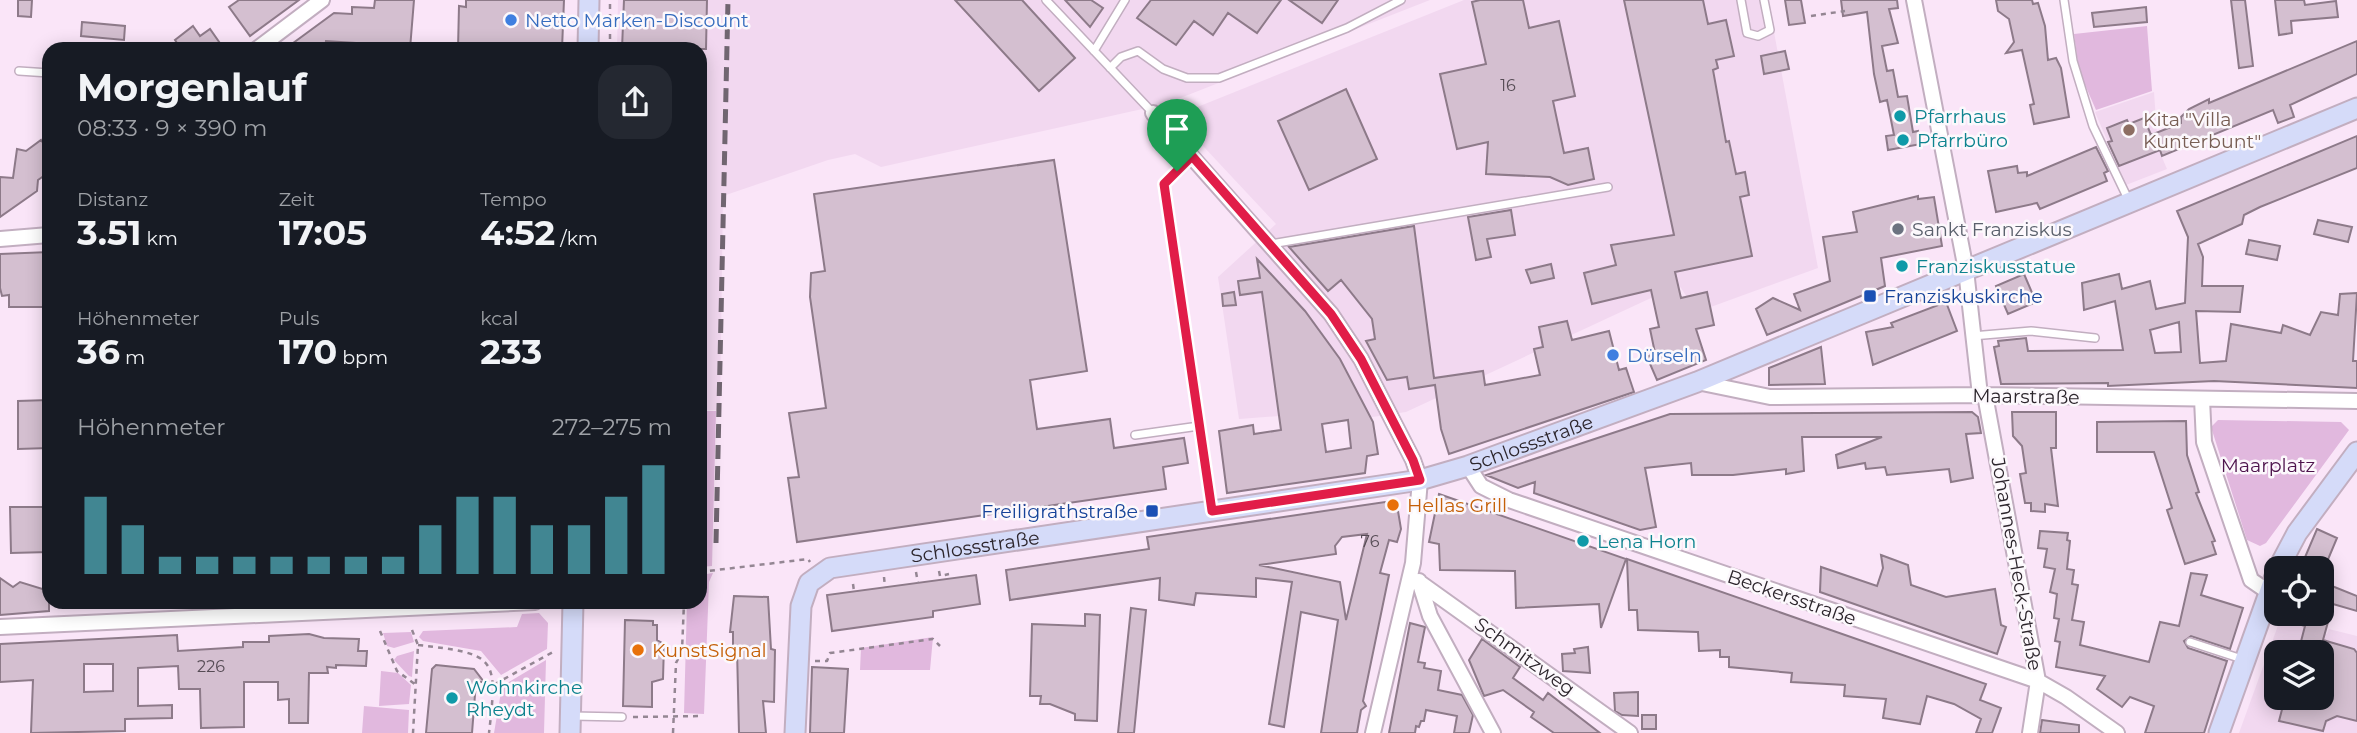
<!DOCTYPE html>
<html lang="de">
<head>
<meta charset="utf-8">
<style>
	body { margin:0; font-family:Montserrat,sans-serif; background:#242831; color:#f1f3f6; height:100vh; display:flex; flex-direction:column; font-size:26px; white-space:nowrap }
	* { box-sizing:border-box; margin:0 }
	p { font-size:23px; color:#9ea1a6 }
	.icon { flex:none; width:38px; height:38px; fill:none; stroke:currentColor; stroke-width:2; stroke-linecap:round; stroke-linejoin:round }
	.map { position:relative; flex:1; overflow:hidden }
	.details { position:absolute; left:42px; top:42px; width:665px; height:567px; display:flex; flex-direction:column; background:#171b24; border-radius:21px; box-shadow:0 4px 18px #0003 }
	.details>* { flex:none }
	.controls { position:absolute; left:2264px; top:556px; display:grid; gap:14px }
	.controls a { display:grid; place-items:center; width:70px; height:70px; border-radius:14px; background:#171b24; box-shadow:0 4px 18px #0003; font-size:35px }
	.pin { position:absolute; display:grid; place-items:center; width:60px; height:60px; color:#fff; margin:-72px -30px; border-radius:50% 50% 50% 0; rotate:-45deg; box-shadow:0 0 7px #0007 }
	.pin .icon { rotate:45deg }
	.round { display:grid; place-items:center; flex:none; width:74px; height:74px; border-radius:21px; background:#242831 }
	.summary { display:flex; align-items:center; justify-content:space-between; height:119px; padding:0 35px }
	h1 { font-size:38px; font-weight:700; line-height:52px }
	.metrics { display:grid; grid-template-columns:repeat(3,1fr); gap:10px; height:119px; padding:7px 35px }
	.metrics div { display:grid; align-content:center }
	.metrics b { font-size:35px; font-weight:700 }
	.metrics small { font-size:19px; font-weight:400 }
	.metrics p { font-size:19px }
	.chart { height:196px; padding:14px 35px }
	.chart p { display:flex; justify-content:space-between }
	.chart svg { width:100%; height:126px; margin-top:7px; stroke:#418692; stroke-width:6 }
	.map>svg:first-child { display:block }
	.built { fill:#f2d8f0; fill-rule:evenodd }
	.green { fill:#e1b8de }
	.building { fill:#d4bfd0; stroke:#8d7a89; stroke-width:2; fill-rule:evenodd }
	.lines { fill:none; stroke-linecap:round; stroke-linejoin:round }
	.lane-casing { stroke:#c2aec0; stroke-width:10 }
	.street-casing { stroke:#c2aec0; stroke-width:18 }
	.secondary-casing { stroke:#c2aec0; stroke-width:23 }
	.path { stroke:#948693; stroke-width:2.5; stroke-dasharray:5 5; stroke-linecap:butt }
	.lane { stroke:#fff; stroke-width:7 }
	.street { stroke:#fff; stroke-width:14 }
	.secondary { stroke:#d5dbf9; stroke-width:19 }
	.rail { stroke:#716671; stroke-width:5; stroke-dasharray:14 7; stroke-linecap:butt }
	.route-casing { stroke:#fff; stroke-width:14 }
	.route { stroke:#e11d48; stroke-width:9 }
	.shop-dot { fill:#3f7fe0; stroke:#fcf8fc; stroke-width:2.5 }
	.culture-dot { fill:#0f9aa8; stroke:#fcf8fc; stroke-width:2.5 }
	.education-dot { fill:#8d6e63; stroke:#fcf8fc; stroke-width:2.5 }
	.worship-dot { fill:#6b7280; stroke:#fcf8fc; stroke-width:2.5 }
	.transit-dot { fill:#1a4fb4; stroke:#fcf8fc; stroke-width:2.5 }
	.food-dot { fill:#e8710a; stroke:#fcf8fc; stroke-width:2.5 }
	.labels { text-anchor:middle; stroke-width:5; stroke-linejoin:round; paint-order:stroke }
	.number-label { font-size:16px; fill:#564c55 }
	.shop-label { font-size:19px; fill:#366cbe; stroke:#fcf8fc; text-anchor:start }
	.culture-label { font-size:19px; fill:#0d838f; stroke:#fcf8fc; text-anchor:start }
	.education-label { font-size:19px; fill:#785e54; stroke:#fcf8fc; text-anchor:start }
	.worship-label { font-size:19px; fill:#5b616d; stroke:#fcf8fc; text-anchor:start }
	.transit-label { font-size:19px; fill:#164399; stroke:#fcf8fc; text-anchor:start }
	.street-label { font-size:19px; fill:#2c252c; stroke:#fcf8fc }
	.park-label { font-size:19px; fill:#4d134c; stroke:#fcf8fc }
	.food-label { font-size:19px; fill:#c56008; stroke:#fcf8fc; text-anchor:start }
</style>
</head>
<body>
<div class="map">
<svg width="2357" height="733" viewBox="0 0 2357 733">
	<rect width="100%" height="100%" fill="#fae5f8"/>
	<path class="built" d="M618 0H1430L1165 104 881 167 855 154 828 160 723 196 720 410H700V49H617Z
		M1464 0H1768L1818 268 1697 312 1679 285 1406 412 1299 428 1280 416 1239 419 1218 277 1276 224 1175 116Z
		M2154 92 2158 148 2167 169 2126 185 2095 112Z
		M2280 620 2327 634 2329 629 2357 636V733H2239ZM2277 653H2322V698H2277Z"/>
	<path class="green" d="M2147 26 2152 91 2096 110 2079 71 2074 34Z
		M700 411H716L712 566 700 567Z
		M2218 420 2341 422 2349 430 2266 543 2260 546 2247 540 2211 427Z
		M713 573 709 582 704 714 684 713 687 602H700V575Z
		M539 613 548 623 547 649 501 675 481 651 423 641 419 637 423 631 517 627 522 614Z
		M411 632 414 642 394 648 387 646 383 633Z
		M933 637 930 670H860L861 648Z
		M414 651 412 677 409 676 394 660 397 656Z
		M546 660 544 733H494L502 686Z
		M381 671 398 673 411 685 409 704 379 706Z
		M364 706 409 710 408 733H362Z"/>
	<path class="building" d="M18 0H32L31 17 18 16Z
		M239 0H299L250 36 229 7Z
		M375 0H414L410 49H371V44L326 41 325 49H285L334 13 352 14V7L374 8Z
		M466 0H564L562 49H458L459 6 466 7Z
		M624 0H707L706 49H622Z
		M955 0H1022L1075 58 1039 91Z
		M1065 0H1091L1103 8 1090 27Z
		M1151 0H1281L1257 33 1228 13 1213 35 1194 21 1176 45 1137 18Z
		M1289 0H1338L1322 23Z
		M1480 0H1523L1529 28 1559 21 1575 96 1553 101 1564 153 1588 148 1594 179 1568 185 1550 177 1486 174 1488 142 1457 149 1440 74 1486 64 1472 2Z
		M1624 0H1703L1708 24 1726 20 1734 56 1716 60 1718 68 1713 70 1726 142 1729 141 1736 174 1745 172 1749 195 1740 197 1752 256 1675 272 1681 298 1707 292 1714 325 1696 329 1706 360 1657 380 1647 357 1655 353 1650 329 1659 327 1651 290 1592 304 1584 273 1616 265 1611 245 1674 235Z
		M1785 0H1801L1805 23 1789 25Z
		M1841 0H1897L1898 8 1889 9 1898 43 1882 46 1887 71 1893 70 1898 97 1907 96 1913 132 1918 131 1921 144 1888 150 1886 136 1894 135 1887 100 1880 102 1874 74 1867 12 1843 16Z
		M1996 0H2032L2033 4 2038 3 2045 26 2048 60 2056 58 2061 68 2069 117 2034 124 2030 105 2034 104 2022 50 2006 53 2014 42 2009 19 1998 11Z
		M2231 0H2245L2253 66 2239 68Z
		M2275 0H2304L2305 5 2336 1 2338 17 2291 21 2292 33 2279 35Z
		M2146 7 2147 22 2094 27 2092 13Z
		M82 22 125 26 124 40 81 36Z
		M193 26 200 36 210 29 224 49H181L175 40Z
		M2357 41V74L2290 105 2294 117 2278 123 2273 110 2162 156 2160 150 2119 166 2108 142 2112 141 2107 128 2127 120 2129 124 2144 118 2151 135 2181 123V117L2189 109 2209 99V103Z
		M1785 51 1789 69 1764 74 1761 56Z
		M1346 89 1377 159 1309 190 1278 121Z
		M2357 136V168L2260 207 2244 215 2242 224 2198 244 2203 257 2202 286H2243L2240 312 2196 311 2200 363 2226 361 2231 324 2281 333 2283 325 2310 335 2321 312 2338 315 2340 294 2357 293 2353 361H2357V388L2214 381 2108 386V383L2001 384 1994 347 1999 346 1998 341 2026 338 2028 351 2123 350 2115 301 2084 310 2082 283 2119 274 2122 289 2150 281 2156 309 2185 303 2188 237 2177 211ZM2179 322 2181 352 2155 353 2150 330Z
		M41 140 49 151 48 173 38 180 37 191 0 217V177L13 178 17 149 26 151Z
		M2096 147 2108 171 2104 173 2107 181 2040 209 2037 203 1996 212 1988 171 2017 166 2018 173 2027 172V176Z
		M1054 160 1087 371 1030 380 1037 429 1110 419 1114 448 1184 438 1188 463 1163 467 1166 489 797 542 788 478 799 477 789 413 826 408 810 297 811 273 825 271 814 194Z
		M1918 196V199L1934 197 1942 246 1881 258 1885 286 1767 335 1756 309 1773 298 1800 310 1794 294 1830 281 1823 237 1857 232 1853 212Z
		M1511 210 1515 235 1487 239 1491 257 1476 260 1468 217Z
		M2318 220 2352 227 2348 242 2314 234Z
		M1414 226 1434 378 1483 371 1485 385 1540 375 1534 349 1543 347 1539 327 1567 321 1572 340 1609 331 1619 370 1626 368 1634 392 1449 454 1441 429 1435 385 1409 389 1407 377 1387 380 1366 341 1375 339 1372 319 1341 280 1328 291 1289 247Z
		M2249 240 2280 246 2277 260 2246 254Z
		M49 252V282H44V307H9V295L2 296 0 288V254Z
		M1257 259 1305 311 1340 359 1373 422 1378 454 1367 456 1365 473 1227 493 1219 431 1253 425 1254 434 1281 430 1262 292 1240 295 1238 281 1260 278ZM1348 420 1351 448 1326 452 1322 424Z
		M1551 264 1554 278 1531 283 1526 270Z
		M2024 274 2036 302 2008 314 1996 286Z
		M1234 292 1236 305 1223 306 1222 294Z
		M1946 302 1957 331 1873 365 1866 332 1893 327 1891 323Z
		M1821 347 1825 384 1769 385V368Z
		M49 400V448L18 449V401Z
		M1972 412 1978 417 1981 433 1966 434 1973 478 1951 482 1949 469 1887 475 1885 467 1866 469 1865 463 1838 468 1836 455 1882 437H1802L1804 471 1786 474V469L1733 475H1692L1691 463 1645 468 1656 527 1640 530 1534 493 1535 482 1518 488 1486 475 1670 414Z
		M2012 412H2056V448H2051L2058 506 2045 504V512L2031 511V503H2025L2020 474 2026 473 2022 446 2013 436Z
		M2186 421 2187 455 2199 492 2196 493 2215 541 2212 542 2216 554 2185 564 2167 510 2172 508 2154 452H2097V422Z
		M1439 494 1626 559 1601 628 1599 604 1516 608 1515 571 1440 570 1439 544 1429 542Z
		M1392 501 1397 505 1401 529 1397 542 1389 540 1380 573 1389 575 1363 701 1366 706 1361 710 1357 733H1321L1338 620 1301 612 1284 727 1269 724 1292 582 1256 578V597L1196 593 1194 605 1159 600 1160 578 1010 600 1006 570 1149 549 1147 537ZM1367 534 1346 620 1340 582 1259 565 1336 554 1335 546 1342 537Z
		M10 507H49V552L11 553Z
		M2317 529 2337 538 2324 569H2300Z
		M2040 531 2068 533 2067 540 2070 541 2067 569 2074 570 2072 584 2078 585 2072 620 2084 622 2080 645 2149 662 2160 622 2179 626 2191 573 2207 575 2201 595 2243 608 2230 649 2191 636 2184 641 2188 648 2227 661 2204 733H2145L2154 706 2130 697 2122 707 2097 689 2105 676 2056 667 2060 642 2055 641 2059 619 2054 618 2057 594 2050 592 2055 569 2044 567 2047 549 2038 548Z
		M1881 555 1908 565 1911 585 1946 597 1995 589 2001 625 2006 627 1997 654 1820 592 1821 567 1877 586 1883 568Z
		M1627 559 1986 684 1980 700 2001 708 1992 733H1976L1981 719 1954 704 1927 696 1920 724 1883 718 1886 699 1844 696 1845 685 1791 682 1792 673 1729 667V657H1720V650L1699 651 1698 632 1638 630 1637 610H1629Z
		M976 575 980 604 933 611V617L832 631 827 595Z
		M0 578 13 587 20 582 49 591V611L0 615Z
		M2322 582 2357 596V611L2333 604 2323 640 2354 649 2357 653V721L2337 716 2326 721 2323 731 2279 721 2285 698H2322V653H2298L2305 626 2276 618 2277 614H2322Z
		M734 596 768 597 771 649 775 650 774 702 763 701 766 733H739L737 649 733 648V632H730Z
		M1131 608 1146 610 1134 733H1118Z
		M1085 614 1100 615 1097 721 1075 720V714L1050 704H1040L1041 696H1030L1032 624 1085 626Z
		M625 620 653 621V625H657V640L664 644 663 679 652 682V707L623 706Z
		M1410 623 1425 627 1418 662 1425 663 1424 668 1441 671 1438 690 1462 695 1473 715 1469 733H1454L1457 716 1426 710 1424 721H1421L1419 727 1416 726 1415 733H1389Z
		M309 634 324 638 359 639 358 651H367L366 666 336 665V668L327 667 328 673H309L308 723H289V699L278 700V682H244V727L201 728 200 689H179L178 666 138 668V706L172 705V718L125 719V731L31 733 33 680 0 682V644L177 635 178 651 243 647V642H269V636ZM84 664H113V691L84 692Z
		M1482 639 1520 667 1513 678 1543 700 1548 693 1600 733H1554L1531 717 1534 712 1503 690 1484 696 1469 660Z
		M1588 647 1590 673 1563 671 1562 654 1575 653 1574 649Z
		M436 665 474 669 484 682H476L472 733H426L432 669Z
		M812 667 848 669 844 733H810Z
		M1638 692V716L1622 715 1615 711 1614 693Z
		M1642 715H1656V729H1642Z
		M2042 720 2079 725V733H2040Z"/>
	<g class="lines">
		<g class="lane-casing">
			<path id="lane" d="M1046 0 1153 113
				M1741 0 1747 33 1758 36 1770 30 1764 0
				M2064 0 2073 61 2093 126 2129 201
				M1094 51 1125 0
				M1110 68 1121 57 1138 51 1163 69 1187 78H1219L1347 28 1401 0
				M19 71 49 73
				M1192 157 1164 183 1211 508
				M1271 244 1608 187
				M1972 336 2031 331 2095 338
				M1135 435 1199 426
				M2190 642 2245 660
				M573 716 622 717"/>
		</g>
		<g class="street-casing">
			<path id="street" d="M1914 0 1966 270 1980 395
				M257 49 322 0
				M1153 113 1331 314 1361 359 1413 460 1420 480 1413 563 1373 733
				M0 239 49 235
				M1697 382 1770 397 1980 395 2357 401
				M1985 395 2038 681 2030 733
				M2202 399 2204 442 2251 580 2267 591
				M1468 466 1481 486 1509 500 2038 681 2066 697 2117 733
				M1419 581 1430 616 1493 733
				M1419 582 1630 733
				M0 627 535 602"/>
		</g>
		<g class="secondary-casing">
			<g id="secondary">
				<path d="M588 49 589 0"/>
				<path d="M2278 569 2297 533 2357 452"/>
				<path d="M570 733 573 602"/>
				<path id="s1" d="M795 733 801 606 809 583 830 568 1420 480 1468 466 1697 382 2357 108"/>
				<path d="M2219 733 2277 571"/>
			</g>
		</g>
		<path class="path" d="M1811 16 1845 11
			M610 49V0
			M700 397 701 385
			M939 571 940 576 949 574
			M700 572 808 559 810 562
			M916 572 918 583
			M884 577 885 587
			M853 584 854 591
			M412 630 418 645 413 733
			M380 631 397 671 416 685
			M418 645C496 654 498 656 489 733
			M815 661H827L830 653 933 639 940 646
			M495 684 553 652
			M633 717 703 716
			M673 733 676 663 682 651 684 602"/>
		<use href="#lane" class="lane"/>
		<use href="#street" class="street"/>
		<use href="#secondary" class="secondary"/>
		<path class="rail" d="M716 543 728 0"/>
	</g>
	<g class="lines">
		<g class="route-casing">
			<path id="route" d="M1192 156 1331 314 1361 359 1413 460 1420 480 1212 511 1164 184Z"/>
		</g>
		<use href="#route" class="route"/>
	</g>
	<g class="shop-dot">
		<circle cx="511" cy="20" r="7"/>
		<circle cx="1613" cy="355" r="7"/>
	</g>
	<g class="culture-dot">
		<circle cx="1900" cy="116" r="7"/>
		<circle cx="1903" cy="140" r="7"/>
		<circle cx="1902" cy="266" r="7"/>
		<circle cx="1583" cy="541" r="7"/>
		<circle cx="452" cy="698" r="7"/>
	</g>
	<circle class="education-dot" cx="2129" cy="130" r="7"/>
	<circle class="worship-dot" cx="1898" cy="229" r="7"/>
	<g class="transit-dot">
		<rect x="1863" y="289" width="14" height="14" rx="3.5"/>
		<rect x="1145" y="504" width="14" height="14" rx="3.5"/>
	</g>
	<g class="food-dot">
		<circle cx="1393" cy="505" r="7"/>
		<circle cx="638" cy="650" r="7"/>
	</g>
	<g class="labels">
		<g class="number-label">
			<text x="1508" y="91">16</text>
			<text x="1370" y="547">76</text>
			<text x="211" y="672">226</text>
		</g>
		<g class="shop-label">
			<text x="525" y="27">Netto Marken-Discount</text>
			<text x="1627" y="362">Dürseln</text>
		</g>
		<g class="culture-label">
			<text x="1914" y="123">Pfarrhaus</text>
			<text x="1917" y="147">Pfarrbüro</text>
			<text x="1916" y="273">Franziskusstatue</text>
			<text x="1597" y="548">Lena Horn</text>
			<text x="466" y="694">Wohnkirche<tspan x="466" dy="22">Rheydt</tspan></text>
		</g>
		<g class="education-label">
			<text x="2143" y="126">Kita "Villa<tspan x="2143" dy="22">Kunterbunt"</tspan></text>
		</g>
		<g class="worship-label">
			<text x="1912" y="236">Sankt Franziskus</text>
		</g>
		<g class="transit-label">
			<text x="1884" y="303">Franziskuskirche</text>
			<text x="1138" y="518" text-anchor="end">Freiligrathstraße</text>
		</g>
		<g class="street-label">
			<text transform="translate(2026 396) rotate(1)" y="7">Maarstraße</text>
			<text dy="7" stroke="none"><textPath href="#s1" startOffset="891">Schlossstraße</textPath></text>
			<text dy="7" stroke="none"><textPath href="#s1" startOffset="324">Schlossstraße</textPath></text>
			<text transform="translate(2017 564) rotate(80)" y="7">Johannes-Heck-Straße</text>
			<text transform="translate(1792 597) rotate(19)" y="7">Beckersstraße</text>
			<text transform="translate(1525 656) rotate(36)" y="7">Schmitzweg</text>
		</g>
		<g class="park-label">
			<text x="2268" y="472">Maarplatz</text>
		</g>
		<g class="food-label">
			<text x="1407" y="512">Hellas Grill</text>
			<text x="652" y="657">KunstSignal</text>
		</g>
	</g>
</svg>
<div class="controls">
<a><svg class="icon" aria-label="locate" viewBox="0 0 24 24"><circle cx="12" cy="12" r="6"/><path d="M12 2v4M12 18v4M2 12h4M18 12h4"/></svg></a>
<a><svg class="icon" aria-label="layers" viewBox="0 0 24 24"><path d="M12 4l9 5-9 5-9-5zM3 14l9 5 9-5"/></svg></a>
</div>
<div class="pin" style="left:1177px;top:171px;background:#1e9e55"><svg class="icon" aria-label="arrive" viewBox="0 0 24 24"><path d="M6 21V4h12l-3 4 3 4H6"/></svg></div>
<section class="details">
<div class="summary"><div><h1>Morgenlauf</h1><p>08:33 · 9 × 390 m</p></div><a class="round"><svg class="icon" aria-label="share" viewBox="0 0 24 24"><path d="M12 15V3M7 8l5-5 5 5M5 13v7h14v-7"/></svg></a></div>
<div class="metrics">
<div><p>Distanz</p><b>3.51<small> km</small></b></div>
<div><p>Zeit</p><b>17:05</b></div>
<div><p>Tempo</p><b>4:52<small> /km</small></b></div>
</div>
<div class="metrics">
<div><p>Höhenmeter</p><b>36<small> m</small></b></div>
<div><p>Puls</p><b>170<small> bpm</small></b></div>
<div><p>kcal</p><b>233</b></div>
</div>
<div class="chart"><p><span>Höhenmeter</span>272–275 m</p>
<svg viewBox="0 0 160 44" preserveAspectRatio="none"><path d="M5 44V17M15 44V27M25 44V38M35 44V38M45 44V38M55 44V38M65 44V38M75 44V38M85 44V38M95 44V27M105 44V17M115 44V17M125 44V27M135 44V27M145 44V17M155 44V6"/></svg>
</div>
</section>
</div>
</body>
</html>
